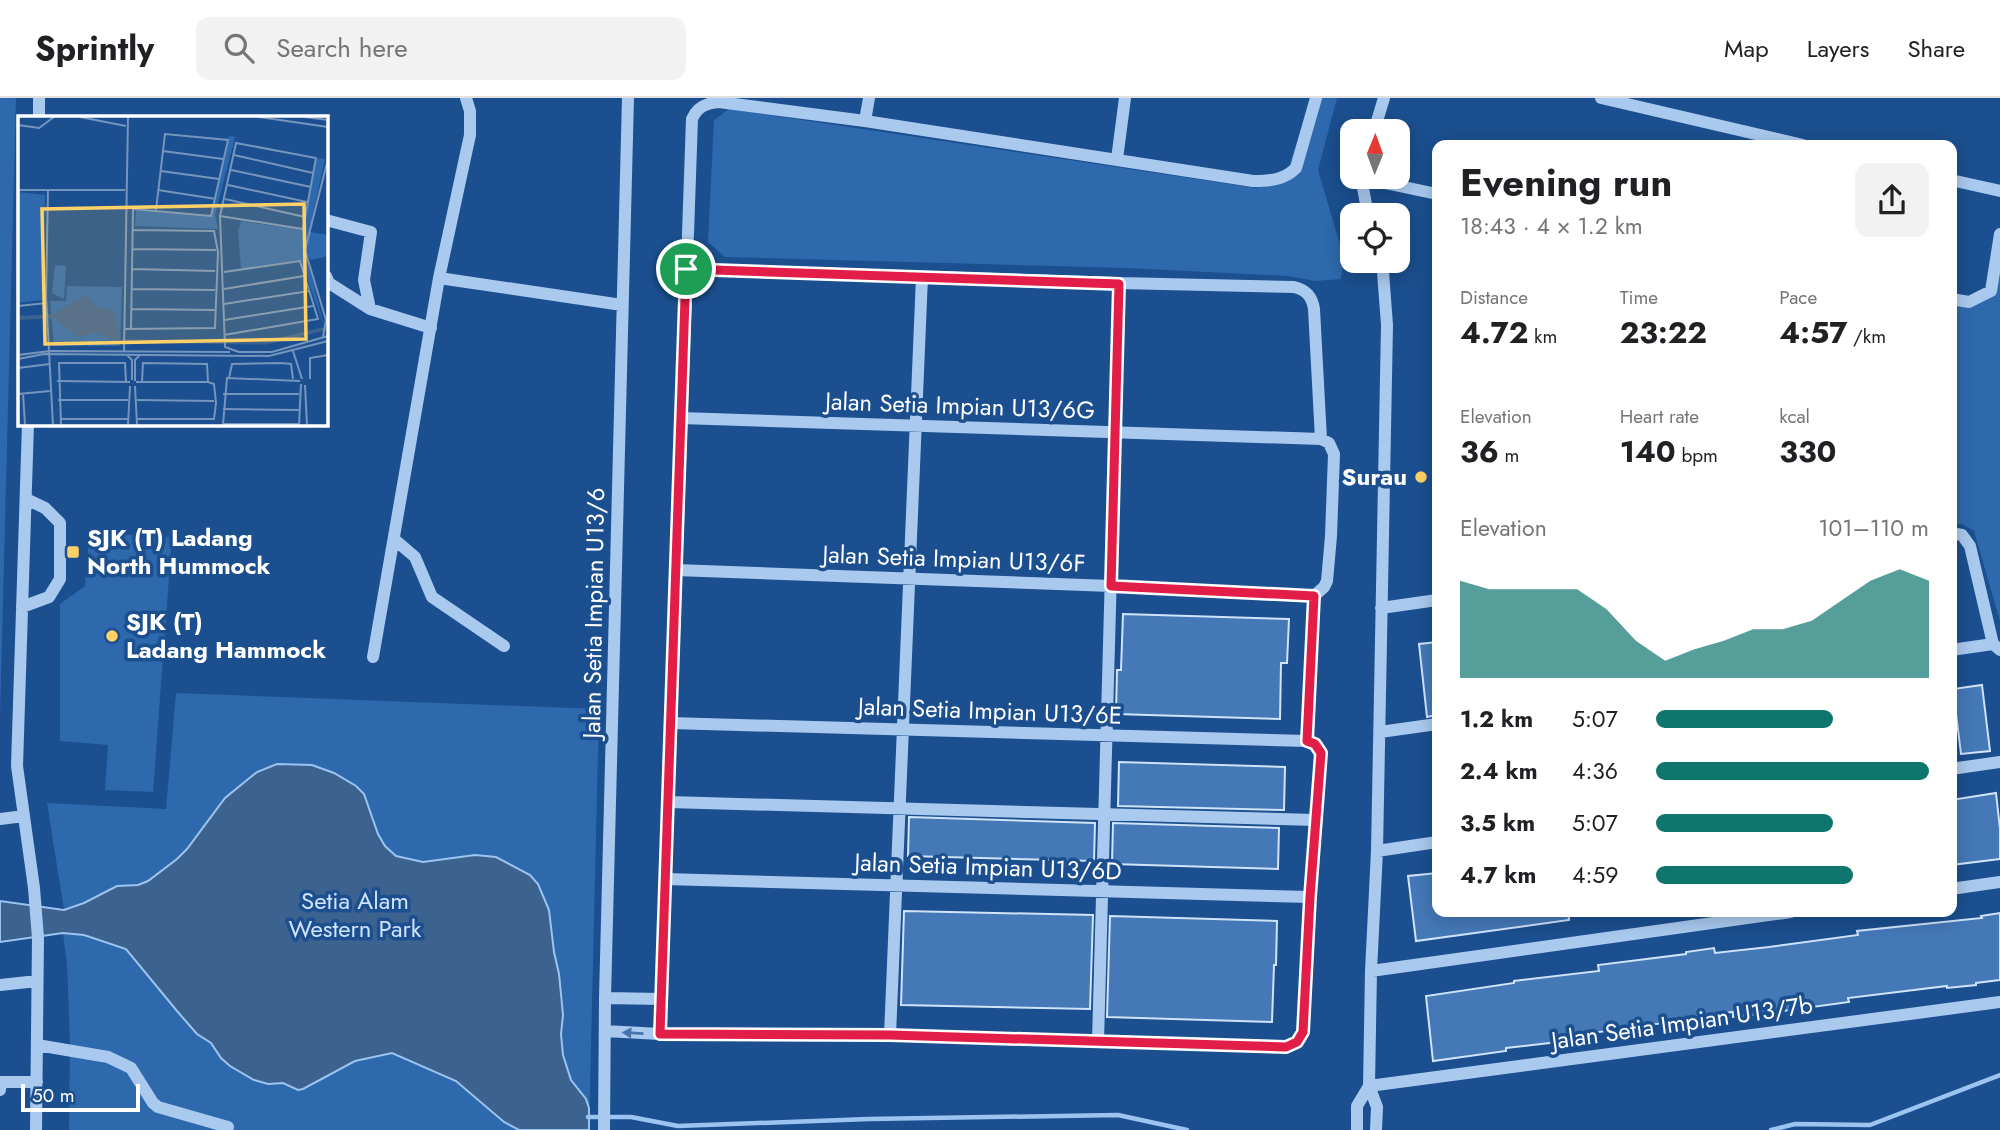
<!DOCTYPE html>
<html lang="en">
<head>
<meta charset="utf-8">
<style>
	body { margin:0; font-family:Jost,sans-serif; background:#f2f2f2; color:#202124; height:100vh; display:flex; flex-direction:column; font-size:26px; white-space:nowrap }
	* { box-sizing:border-box; margin:0 }
	p { font-size:23px; color:#757577 }
	.icon { flex:none; width:38px; height:38px; fill:none; stroke:currentColor; stroke-width:2; stroke-linecap:round; stroke-linejoin:round }
	.map { position:relative; flex:1; overflow:hidden }
	.sheet { position:absolute; left:1432px; top:42px; width:525px; height:777px; display:flex; flex-direction:column; background:#fff; border-radius:14px; box-shadow:0 4px 18px #0003 }
	.sheet>* { flex:none }
	.needle { width:46px; rotate:1deg }
	.tools { position:absolute; left:1340px; top:21px; display:grid; gap:14px }
	.tools a { display:grid; place-items:center; width:70px; height:70px; border-radius:14px; background:#fff; box-shadow:0 4px 18px #0003; font-size:35px }
	.scale { position:absolute; left:21px; bottom:18px; width:119px; box-sizing:border-box; padding-left:7px; border:4px solid #fff; border-top:0; font-size:19px; line-height:24px; white-space:nowrap; color:#fff; -webkit-text-stroke:5px #1b4f8f; paint-order:stroke }
	.pin { position:absolute; display:grid; place-items:center; width:60px; height:60px; color:#fff; margin:-30px; border:4px solid #fff; border-radius:50%; box-shadow:0 2px 7px #0007 }
	.round { display:grid; place-items:center; flex:none; width:74px; height:74px; border-radius:14px; background:#f2f2f2 }
	.headline { display:flex; align-items:center; justify-content:space-between; height:119px; padding:0 28px }
	h1 { font-size:38px; font-weight:700; line-height:52px }
	.stats { display:grid; grid-template-columns:repeat(3,1fr); gap:10px; height:119px; padding:7px 28px }
	.stats div { display:grid; align-content:center }
	.stats b { font-size:30px; font-weight:700 }
	.stats small { font-size:19px; font-weight:400 }
	.stats p { font-size:19px }
	.chart { height:196px; padding:14px 28px }
	.chart p { display:flex; justify-content:space-between }
	.chart svg { width:100%; height:126px; margin-top:7px; fill:#0f766e; opacity:.7 }
	ul { padding:0 28px; list-style:none; font-size:23px }
	li { display:grid; grid-template-columns:112px 84px 1fr; align-items:center; height:52px }
	li i { height:18px; border-radius:9px; background:#0f766e }
	header { display:flex; align-items:center; gap:42px; box-sizing:border-box; height:98px; padding:0 35px; background:#fff; border-bottom:2px solid #e0e0e0 }
	header strong { font-size:33px }
	nav { display:flex; gap:38px; margin-inline-start:auto; font-size:24px }
	.search { width:490px; height:63px; background:#f2f2f2; display:flex; align-items:center; gap:18px; box-sizing:border-box; padding:0 24px; border-radius:14px; color:#757577; font-size:26px }
	.map>svg:first-child { display:block }
	.green { fill:#2e69ad }
	.water { fill:#3c6290; stroke:#9cc4f0; stroke-width:2 }
	.lines { fill:none; stroke-linecap:round; stroke-linejoin:round }
	.stream { stroke:#9cc4f0; stroke-width:4.5 }
	.building { fill:#4478b7; stroke:#cfe3fa; stroke-width:2 }
	.minor { stroke:#a9c9ee; stroke-width:12 }
	.oneway { fill:#4674ac }
	.route-casing { stroke:#fff; stroke-width:14 }
	.route { stroke:#e11d48; stroke-width:9 }
	.poi-dot { fill:#ffd166; stroke:#1b4f8f; stroke-width:2.5 }
	.labels { text-anchor:middle; stroke-width:7; stroke-linejoin:round; paint-order:stroke }
	.street-label { font-size:24px; fill:#fff; stroke:#1b4f8f }
	.poi-label { font-size:24px; font-weight:bold; fill:#fff; stroke:#1b4f8f; text-anchor:start }
	.park-label { font-size:24px; fill:#cfe3fa; stroke:#1b4f8f }
	.inset-river { fill:none; stroke:#3c6290; stroke-width:3.5 }
	.inset-road { fill:none; stroke:#7695bc; stroke-width:2 }
	.view { fill:#ffd166; fill-opacity:0.15; stroke:#ffd166; stroke-width:3.5 }
	.inset-edge { fill:none; stroke:#fff; stroke-width:3.5 }
</style>
</head>
<body>
<header>
<strong>Sprintly</strong>
<div class="search"><svg class="icon" aria-label="search" viewBox="0 0 24 24"><circle cx="10" cy="10" r="6"/><path d="M15 15l6 6"/></svg>Search here</div>
<nav><a>Map</a><a>Layers</a><a>Share</a></nav>
</header>
<div class="map">
<svg width="2000" height="1032" viewBox="0 0 2000 1032">
	<rect width="100%" height="100%" fill="#1b4f8f"/>
	<path class="green" d="M0 0H16L0 618Z
		M1312 0H1337L1318 72 1344 160 1341 181 1316 183 1288 178 1126 170 725 159 708 144 714 22 729 11 1256 90 1286 76Z
		M2000 136V523L1974 433 1962 426H1951V201L1969 204 1991 193Z
		M89 435 172 439 153 694 105 692 108 647 60 643V506L85 488Z
		M176 595 599 611 589 1032H69L70 945 67 867 63 835 64 812 47 705 166 711Z"/>
	<path class="water" d="M277 666 312 667 334 675 356 688 364 696 378 736 385 748 396 758 423 764 475 757 496 759 530 777 538 786 549 812 554 854 559 876 563 917 561 936 563 957 571 982 586 1001 589 1010V1032H519L504 1024 456 983 392 955 355 963 303 991 298 992 283 985 268 986 254 982 230 968 221 960 211 945 197 936 177 913 126 851 84 837 63 835 0 844V803L64 812 84 805 117 788 138 787 148 783 177 761 187 751 225 700 257 674Z"/>
	<g class="lines">
		<path class="stream" d="M588 1019H631L678 1028 869 1021 1118 1017 1187 1032
			M1771 1032 1795 1026 1870 1027 2000 977"/>
	</g>
	<path class="building" d="M1123 516 1289 521 1287 565H1281L1280 621 1116 616 1117 572H1121Z
		M1437 544V617L1427 619 1419 546Z
		M1982 587 1990 653 1961 656 1953 591Z
		M1119 664 1285 669 1284 712 1118 708Z
		M1996 695 2000 731V761L1951 767V702Z
		M909 719 1095 725 1094 763 908 758Z
		M1113 725 1279 730 1278 771 1112 766Z
		M1437 775V814H1568L1569 822 1416 843 1408 778Z
		M904 813 1093 817 1090 911 901 907Z
		M2000 815V882L1976 885V887L1947 890V888L1848 900 1849 904 1762 916 1733 919V914L1678 921V923L1592 935V940L1506 950V953L1433 963 1426 898 1514 885V883L1599 873 1598 867 1686 856V854L1714 850 1715 855 1769 849 1858 837 1857 833 1982 820 1981 818Z
		M1110 818 1277 823 1276 867H1274L1272 924 1107 919Z"/>
	<g class="lines">
		<path class="minor" d="M1601 0 1803 47
			M39 19V0
			M865 23 869 0
			M1374 33 1384 0
			M1117 61 1125 0
			M1361 79 1368 117
			M1361 80 1437 96
			M1951 82 2000 93
			M326 122 371 134 364 182 370 211
			M326 178 329 185 370 211 431 230
			M439 180 622 207
			M1951 201 1969 204 1991 193 2000 136
			M681 320 1321 341
			M28 326 17 668 34 790 38 840 36 1032
			M1951 435 1962 437 1970 448 1993 546 2000 552
			M394 441 415 459 432 499 504 548
			M676 472 1111 488 1314 498
			M22 509 49 499 60 481V425L45 410 26 401
			M1381 510 1437 502
			M1951 552 1993 546
			M373 559 439 180 470 37V13L466 0
			M670 625 1307 643
			M1380 634 1437 626
			M1951 671 2000 664
			M668 704 1316 722
			M0 721 24 718
			M1377 753 1437 744
			M665 781 1310 799
			M1951 791 2000 784
			M1371 873 1791 814
			M0 887 37 883
			M605 900 661 901
			M605 933 660 936 890 937 1286 949 1297 944 1303 934 1310 799 1321 655 1315 646 1307 643 1314 498 1324 489 1327 483 1331 438 1334 356 1329 345 1321 341 1314 211C1312 198 1306 192 1294 189L1119 185 686 171
			M660 936 692 21C697 9 706 5 719 4L865 23 1253 83C1270 83 1284 82 1296 70L1316 0
			M890 937 922 179
			M1098 943 1119 185
			M37 947 108 959 131 970 153 1005 158 1009 228 1029
			M1369 988 2000 904
			M0 992 1 984H37
			M604 1032 605 900 628 0
			M1357 1032V1008L1369 988
			M1376 1032 1377 1009 1369 988 1371 873 1377 753 1387 227 1383 174 1380 163"/>
	</g>
	<defs><path id="oneway-solid" d="M-6-.8H1V-3.2L6.5 0L1 3.2V.8H-6Z" transform="scale(1.75)"/></defs>
	<use class="oneway" href="#oneway-solid" transform="translate(633 935) rotate(-177)"/>
	<g class="lines">
		<g class="route-casing">
			<path id="route" d="M686 171 1119 186 1111 488 1314 498 1307 643 1315 646 1321 655 1310 799 1303 934 1297 944 1286 949 890 937 660 936Z"/>
		</g>
		<use href="#route" class="route"/>
	</g>
	<g class="poi-dot">
		<circle cx="1421" cy="379" r="7"/>
		<rect x="66" y="447" width="14" height="14" rx="3.5"/>
		<circle cx="112" cy="538" r="7"/>
	</g>
	<g class="labels">
		<g class="street-label">
			<text transform="translate(960 308) rotate(2)" y="8">Jalan Setia Impian U13/6G</text>
			<text transform="translate(954 461) rotate(2)" y="8">Jalan Setia Impian U13/6F</text>
			<text transform="translate(594 515) rotate(-89)" y="8">Jalan Setia Impian U13/6</text>
			<text transform="translate(990 613) rotate(2)" y="8">Jalan Setia Impian U13/6E</text>
			<text transform="translate(988 769) rotate(2)" y="8">Jalan Setia Impian U13/6D</text>
			<text transform="translate(1682 925) rotate(-8)" y="8">Jalan Setia Impian U13/7b</text>
		</g>
		<g class="poi-label">
			<text x="1407" y="387" text-anchor="end">Surau</text>
			<text x="87" y="448">SJK (T) Ladang<tspan x="87" dy="28">North Hummock</tspan></text>
			<text x="126" y="532">SJK (T)<tspan x="126" dy="28">Ladang Hammock</tspan></text>
		</g>
		<g class="park-label">
			<text x="355" y="811">Setia Alam<tspan x="355" dy="28">Western Park</tspan></text>
		</g>
	</g>
	<g transform="translate(18 18)">
		<rect width="310" height="310" fill="#1b4f8f"/>
		<path d="M211 20 217 21 197 99 200 113 117 110 118 94 193 100ZM298 42 307 43 291 116 310 119V140L293 144 288 138 306 210 283 145 223 153 220 116 223 105 285 114ZM0 76 27 79 24 184 0 187ZM37 149 48 150 46 183 34 177ZM49 170 104 171 102 230H36L32 185H48Z" fill="#2e69ad"/>
		<path d="M67 179 78 191 96 194 103 227 78 217 60 221 37 202 0 204V200L37 198Z" fill="#3c6290"/>
		<path class="inset-river" d="M104 225 247 227 310 212"/>
		<path class="inset-road" d="M62 1 108 10M241 1 310 11M287 1 310 4M0 9 21 12 36 1M145 35 205 43M216 39 295 57M213 54 293 71M143 55 201 63M210 69 289 86M0 74H107M30 74 28 180 35 309M140 74 198 83M207 83 287 101M202 100 285 113 298 42 218 27 202 100 207 231 221 236M114 133 198 134M114 153 197 155M113 173 197 174M206 173 286 160M206 188 291 175M0 190 29 187M113 193 197 194M206 204 295 190M106 213 197 212 200 136 196 115 114 114M113 214 115 93 193 100 210 24 147 18 138 94M206 219 300 203 282 145 206 156M305 221 308 204 287 134 310 43M106 235 110 1M275 235 284 263M221 236H254L310 220M0 239 32 235 212 236M109 239 114 244V264M0 243 26 238 251 240 310 225M0 252 32 248M211 262 214 248 263 247 273 248 275 263M292 263V242L310 239M39 265 112 266M117 265V244L122 239M118 266H190L196 268 198 287 196 303H119M124 266 125 247 189 248 190 266M287 269 289 309M117 270 119 309M5 277 7 309M0 278 32 275M205 278H281M40 284H110M119 284 196 285M205 293 281 294M42 303H110M205 308H281M43 309 41 247H107L108 266M110 309 112 270M205 309 209 262 282 265M281 309 283 268"/>
		<path class="view" d="M286 88 288 223 27 228 24 93Z"/>
		<rect width="310" height="310" class="inset-edge"/>
	</g>
</svg>
<div class="tools">
<a><svg class="needle" viewBox="-14 -14 28 28"><path d="M0-13l5 13h-10z" fill="#e53935"/><path d="M0 13l5-13h-10z" fill="#757577"/></svg></a>
<a><svg class="icon" aria-label="locate" viewBox="0 0 24 24"><circle cx="12" cy="12" r="6"/><path d="M12 2v4M12 18v4M2 12h4M18 12h4"/></svg></a>
</div>
<div class="scale">50 m</div>
<div class="pin" style="left:686px;top:171px;background:#1e9e55"><svg class="icon" aria-label="arrive" viewBox="0 0 24 24"><path d="M6 21V4h12l-3 4 3 4H6"/></svg></div>
<section class="sheet">
<div class="headline"><div><h1>Evening run</h1><p>18:43 · 4 × 1.2 km</p></div><a class="round"><svg class="icon" aria-label="share" viewBox="0 0 24 24"><path d="M12 15V3M7 8l5-5 5 5M5 13v7h14v-7"/></svg></a></div>
<div class="stats">
<div><p>Distance</p><b>4.72<small> km</small></b></div>
<div><p>Time</p><b>23:22</b></div>
<div><p>Pace</p><b>4:57<small> /km</small></b></div>
</div>
<div class="stats">
<div><p>Elevation</p><b>36<small> m</small></b></div>
<div><p>Heart rate</p><b>140<small> bpm</small></b></div>
<div><p>kcal</p><b>330</b></div>
</div>
<div class="chart"><p><span>Elevation</span>101–110 m</p>
<svg viewBox="0 0 160 44" preserveAspectRatio="none"><path d="M0 44V10L10 13L20 13L30 13L40 13L50 20L60 31L70 38L80 34L90 31L100 27L110 27L120 24L130 17L140 10L150 6L160 10V44z"/></svg>
</div>
<ul>
<li><b>1.2 km</b>5:07<i style="width:65%"></i></li>
<li><b>2.4 km</b>4:36<i style="width:100%"></i></li>
<li><b>3.5 km</b>5:07<i style="width:65%"></i></li>
<li><b>4.7 km</b>4:59<i style="width:72%"></i></li>
</ul>
</section>
</div>
</body>
</html>
